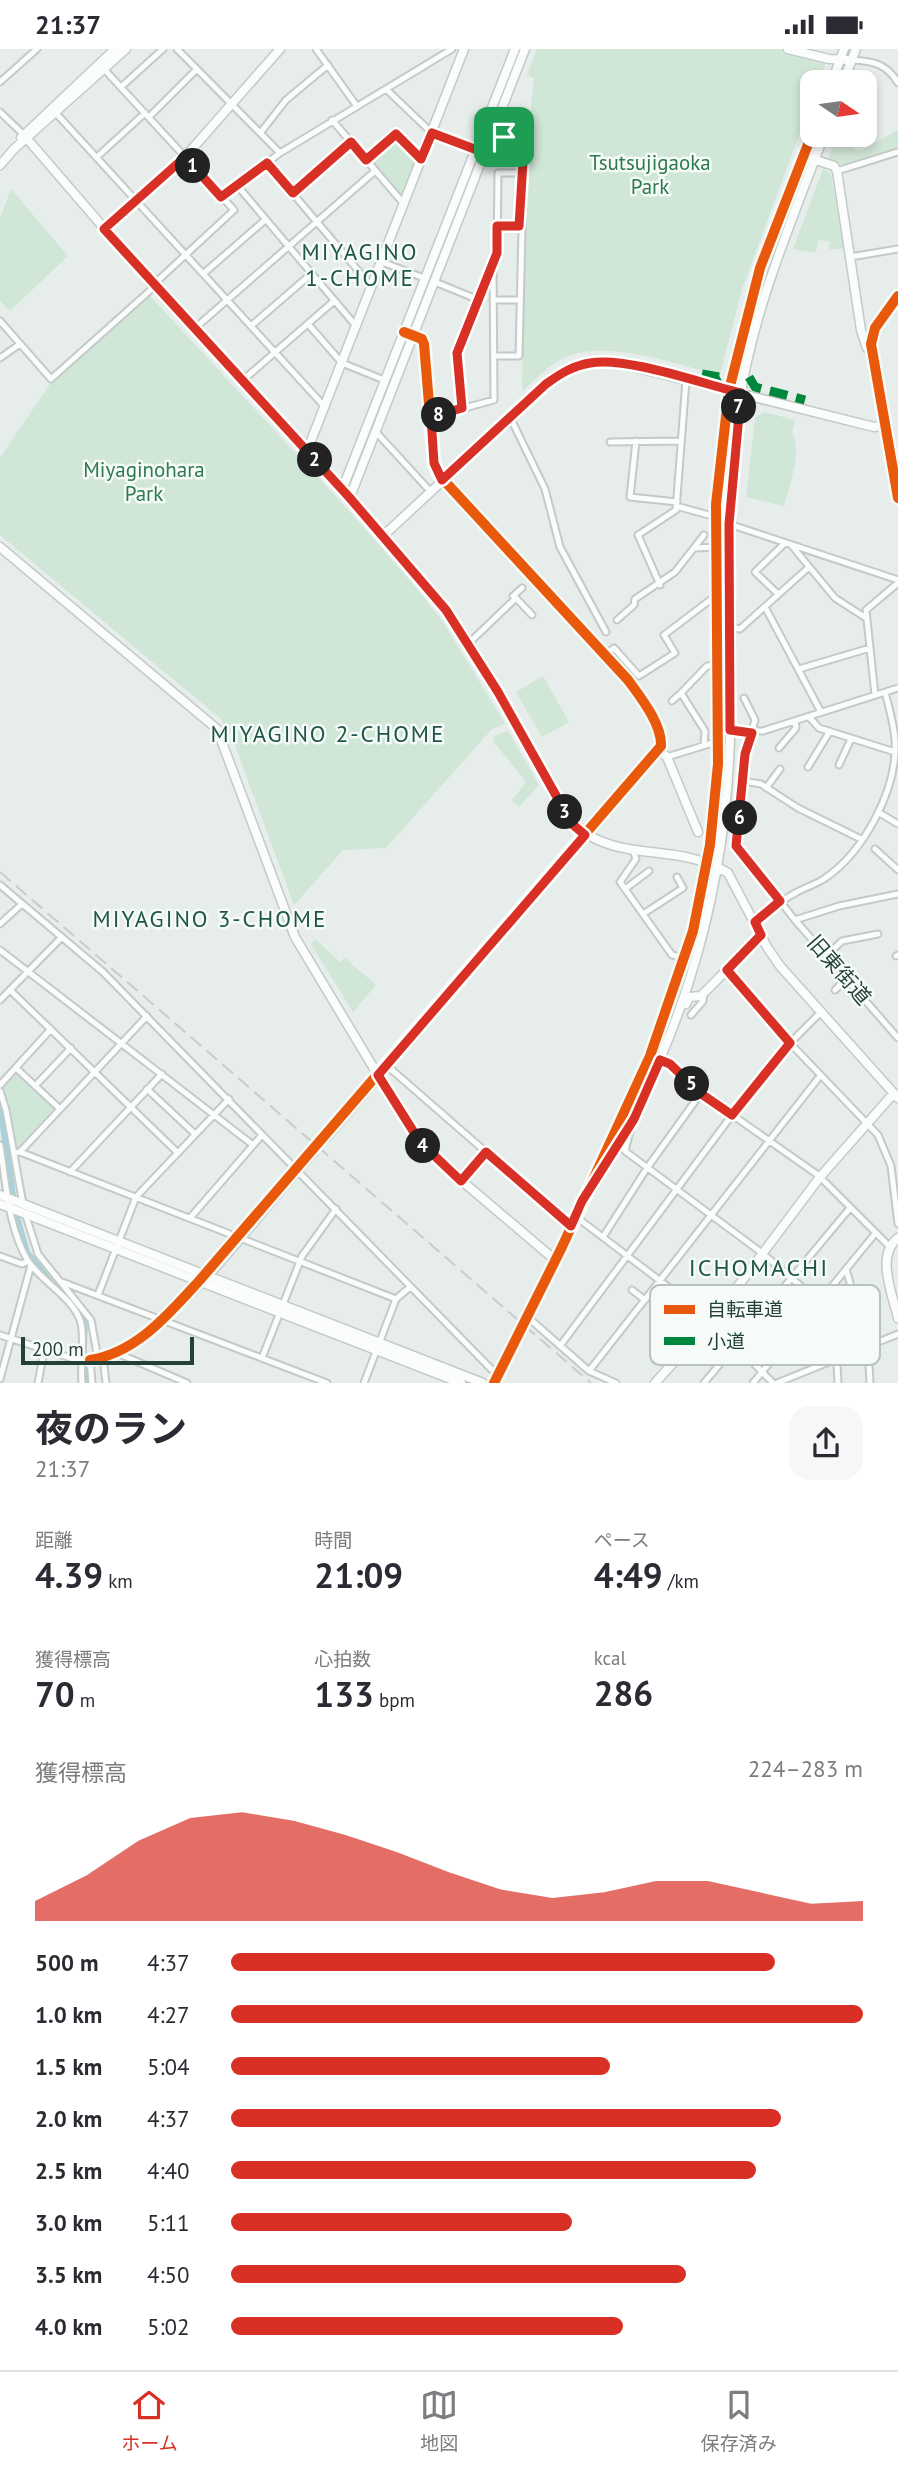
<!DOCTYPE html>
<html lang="ja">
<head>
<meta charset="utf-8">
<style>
	body { margin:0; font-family:"PT Sans","Noto Sans JP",sans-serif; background:#f7f7f7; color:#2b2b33; height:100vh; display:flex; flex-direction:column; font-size:26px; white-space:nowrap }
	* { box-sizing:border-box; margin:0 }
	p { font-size:23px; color:#7c7c81 }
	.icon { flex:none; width:38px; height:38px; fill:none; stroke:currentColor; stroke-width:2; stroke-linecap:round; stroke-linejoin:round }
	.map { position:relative; height:1334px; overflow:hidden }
	.sheet { display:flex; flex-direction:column; background:#fff; flex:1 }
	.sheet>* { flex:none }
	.needle { width:46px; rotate:103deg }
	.fabs { position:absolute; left:800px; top:21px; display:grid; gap:14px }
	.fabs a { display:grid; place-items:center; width:77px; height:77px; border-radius:14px; background:#fff; box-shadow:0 4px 10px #0003; font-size:35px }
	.scale { position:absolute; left:21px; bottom:18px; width:173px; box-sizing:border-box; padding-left:7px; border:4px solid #23413a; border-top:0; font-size:19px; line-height:24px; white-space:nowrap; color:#23413a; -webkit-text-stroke:5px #f6fbf8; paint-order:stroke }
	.pin { position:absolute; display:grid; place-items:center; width:60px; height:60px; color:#fff; margin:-30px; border-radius:14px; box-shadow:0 4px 10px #0006 }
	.km { position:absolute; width:35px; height:35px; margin:-18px; border-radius:50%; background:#222; color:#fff; font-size:19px; line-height:35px; text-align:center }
	.round { display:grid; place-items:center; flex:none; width:74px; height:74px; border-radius:21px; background:#f7f7f7 }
	.headline { display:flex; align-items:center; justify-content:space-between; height:119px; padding:0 35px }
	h1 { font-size:38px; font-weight:700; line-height:52px }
	.figures { display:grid; grid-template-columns:repeat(3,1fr); gap:10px; height:119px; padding:7px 35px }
	.figures div { display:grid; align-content:center }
	.figures b { font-size:35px; font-weight:700 }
	.figures small { font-size:19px; font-weight:400 }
	.figures p { font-size:19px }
	.chart { height:196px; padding:14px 35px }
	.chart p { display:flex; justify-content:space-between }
	.chart svg { width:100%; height:126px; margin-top:7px; fill:#d93025; opacity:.7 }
	ul { padding:0 35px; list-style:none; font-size:23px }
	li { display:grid; grid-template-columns:112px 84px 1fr; align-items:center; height:52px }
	li i { height:18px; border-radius:9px; background:#d93025 }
	.status { display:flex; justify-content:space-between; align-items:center; height:49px; padding:0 35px; background:#fff; direction:ltr }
	.status svg { height:19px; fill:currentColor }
	.tab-bar { display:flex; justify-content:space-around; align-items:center; height:98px; border-top:2px solid #e1e1e2; background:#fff; font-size:19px; color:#7c7c81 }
	.tab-bar a { display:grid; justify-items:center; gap:4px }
	.tab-bar .on { color:#d93025 }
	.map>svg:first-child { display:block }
	.green { fill:#d0e6d7 }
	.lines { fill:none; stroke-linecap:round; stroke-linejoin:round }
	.canal { stroke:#a7d2db; stroke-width:6 }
	.secondary-tunnel { stroke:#c0cbc7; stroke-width:8; stroke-dasharray:8 4; stroke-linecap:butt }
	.street-casing { stroke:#c4cac7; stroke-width:9 }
	.secondary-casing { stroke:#c3cac7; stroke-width:11 }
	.highway-casing { stroke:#c2cbc9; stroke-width:14 }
	.street { stroke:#fbfcfc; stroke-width:5 }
	.secondary { stroke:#fbfcfc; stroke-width:8 }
	.highway { stroke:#bbc4c2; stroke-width:10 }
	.rail { stroke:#c8cdcb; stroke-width:2; stroke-dasharray:14 7; stroke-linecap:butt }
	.quiet { stroke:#00873e; stroke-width:9; stroke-dasharray:18 9; stroke-linecap:butt }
	.cycleway-casing { stroke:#f6fbf8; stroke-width:15 }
	.cycleway { stroke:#e8590c; stroke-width:10 }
	.route-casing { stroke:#fff; stroke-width:14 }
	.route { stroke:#d93025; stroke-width:9 }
	.labels { text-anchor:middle; stroke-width:5; stroke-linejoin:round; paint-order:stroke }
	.park-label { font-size:21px; fill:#2c7a4d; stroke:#f6fbf8 }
	.street-label { font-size:21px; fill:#23413a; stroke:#f6fbf8 }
	.neighbourhood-label { font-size:23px; letter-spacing:2px; fill:#1e5549; stroke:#f6fbf8 }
	.quarter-label { font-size:24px; letter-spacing:2px; fill:#1e5549; stroke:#f6fbf8 }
	.key { fill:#f6fbf8; stroke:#b7c3bf; stroke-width:2 }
	.key-label { font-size:19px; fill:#23413a }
</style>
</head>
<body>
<div class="status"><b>21:37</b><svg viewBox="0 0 49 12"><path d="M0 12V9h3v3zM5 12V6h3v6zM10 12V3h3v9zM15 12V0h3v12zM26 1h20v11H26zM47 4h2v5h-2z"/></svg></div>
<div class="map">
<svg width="898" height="1334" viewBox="0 0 898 1334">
	<rect width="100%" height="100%" fill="#e7edea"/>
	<path class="green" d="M537 0H780L826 13 819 33H812V51L742 240 720 326C677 316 601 287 560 311 546 319 534 332 522 342L527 94 534 29 527 26Z
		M898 81V100L844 116 828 110 837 86H842L855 101 861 102Z
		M393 90H397L416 113 403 145 400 146 371 113 372 109Z
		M805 112 810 113 758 260 753 262 762 225Z
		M823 120 831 125 844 200H829L830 193 819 191 815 204 793 200Z
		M11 140 68 207 10 262 0 252V169Z
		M149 246 350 463 413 535 443 573 505 675 492 680 386 799 343 801 294 856 233 691 221 670 0 486V409L50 335Z
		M764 363 795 371 792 384C803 403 789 436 784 457L746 448 755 369Z
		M721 476H725L727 650H723Z
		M543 627 569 673 542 688 516 643Z
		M508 682 539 736 519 758 512 751 526 733 493 692 494 687Z
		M315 890 340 913 345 909 376 936 353 963 311 895Z
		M14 1023H18L55 1059 18 1100 15 1099 2 1041Z"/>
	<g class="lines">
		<path class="canal" d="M0 1058 13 1146
			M17 1168 27 1203 53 1236
			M77 1262 85 1271 84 1297
			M84 1311 86 1334"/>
		<path class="secondary-tunnel" d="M314 1103 326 1089"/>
		<g class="street-casing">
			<path id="street" d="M177 0 280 104
				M316 0 356 56
				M852 11C873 12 887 15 898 34
				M104 20 234 161 153 236
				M0 33 37 0
				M121 38 163 0
				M386 40 432 84 485 105
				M53 61 325 358
				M0 63 23 85
				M149 68 197 20
				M332 71 404 155
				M261 83 286 51 328 16
				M493 83 524 96 519 307H494
				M97 108 145 64
				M366 111 395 85 421 110
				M267 114 372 238
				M837 122 898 103
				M236 135 356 277
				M293 144 351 93
				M221 148 280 104 452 0
				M497 177H519
				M850 208 898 200
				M382 213 424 229
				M203 225 265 171
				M435 233 479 251
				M493 251H519
				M0 272 51 330 155 237
				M308 275 342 314 384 331
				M251 277 311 225
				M194 280 375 122
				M0 309 20 295
				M242 332 334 252
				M462 359 457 304 491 218
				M431 368 494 351 493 213 497 204 498 124H522
				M510 368 545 440 560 498 606 583
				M376 383 430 442
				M636 392 630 448 677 453
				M610 393 681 392
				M676 457 716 468
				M729 475 898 531
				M792 497 835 549 866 569
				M695 499 717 498
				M660 536 638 486 676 461 686 331
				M778 545 755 523 785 494
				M516 549 532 566
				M765 558 821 663
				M617 571 634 556 635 550 675 523 704 486
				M730 578 740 580 809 518
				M469 594 516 549 513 547 522 539
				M605 606 614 599 639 627 675 604 664 586 718 545
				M799 620 870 599
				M875 646 866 561 898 534
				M744 649 755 671 745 705 736 797 795 871 898 989
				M672 652 681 644
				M809 668 819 679 895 703
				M730 681 763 682 898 639
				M704 696 705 682 681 644 707 617 719 616
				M779 699 796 679 795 672
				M667 708 719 692
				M839 716 851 690
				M808 718 830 682
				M743 732 761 735 798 759 861 790
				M766 739 780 720
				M878 763 898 775
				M875 800 898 821
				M633 801 636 810 620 833 672 906 685 909
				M0 836 103 923 497 1326
				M625 840 649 822
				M643 865 683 839 677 828
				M795 871 839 857 898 845
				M755 873C769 861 783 850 799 842 807 838 816 835 824 830 864 803 898 740 895 691 894 675 889 659 885 643
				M0 875 22 855
				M0 901 253 1096
				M827 906 842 892 878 885
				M896 907 898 906
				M728 921 790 994 878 1086 891 1117 898 1175
				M10 941 178 1104
				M835 941 847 929
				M0 951 61 889
				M691 966 703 952 704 945
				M650 1007 670 1015 701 1044 818 1126 890 1198
				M385 1015 571 1177
				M16 1019 60 1060
				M0 1036 51 980
				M35 1037 71 999
				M147 1040 195 1085
				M0 1042 6 1061 23 1155
				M633 1071 625 1102 762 1204 816 1250 836 1296 838 1334
				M0 1096C6 1133 8 1179 28 1212 42 1233 74 1249 81 1274 85 1292 80 1315 82 1334
				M20 1103 147 967
				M14 1104 20 1103 396 1250
				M70 1123 162 1025
				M461 1132 486 1103
				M25 1164 38 1205 91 1271 98 1310
				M575 1167 709 1269 773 1334
				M190 1169 262 1086
				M603 1188 647 1119 701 1044
				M0 1207 22 1215 28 1212
				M846 1220 868 1297 870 1334
				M62 1233 327 1334
				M632 1241 645 1251
				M98 1246 136 1148 229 1050
				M532 1272 589 1322 616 1334
				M0 1286 80 1312 90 1311 92 1334
				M560 1297 732 1066 790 994 821 963
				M117 1304 187 1334
				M103 1308 106 1334
				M262 1309 302 1207 336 1160
				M589 1322 820 1027
				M0 1330 31 1216
				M38 1334 44 1302
				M364 1334 396 1250 410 1238
				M704 1334 850 1159
				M753 1334 874 1186
				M777 1334 898 1285"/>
		</g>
		<g class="secondary-casing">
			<path id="secondary" d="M788 0 829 10 852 11
				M832 33 844 0
				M843 33 856 0
				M23 85 153 236 350 448 446 561 469 594 572 775C621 816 676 792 728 824L767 898 780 917 898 1049
				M21 89 115 0
				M810 109 834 117 837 122 861 281 867 299 872 303
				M0 116 14 100 126 0
				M104 180 185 108 280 0
				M307 402 464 0
				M342 441 515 0
				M350 448 525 0
				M383 487 546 336C569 317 592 310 622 315L874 378 885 376
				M0 498 217 680 295 888 400 1063 429 1104 555 1211
				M659 701 667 708 698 783
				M686 955 689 948 701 947 761 886
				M326 1089 373 1034 385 1015 577 797 651 711 662 694 646 656 628 631 439 426 434 414 424 295 422 290 404 283
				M593 1134C676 1008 721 862 729 712 736 595 723 479 738 362 751 266 790 176 824 86
				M0 1146 483 1334
				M0 1155 461 1334
				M898 1189C875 1206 893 1247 898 1269
				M90 1311C167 1299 260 1159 314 1103
				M494 1334 561 1200 650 1007 693 882 710 796 718 715 716 455 729 341 760 219 812 85
				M655 1334 717 1265 820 1128 894 1044"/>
		</g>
		<g class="highway-casing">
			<path id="highway" d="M898 247 875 279 871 295 898 449"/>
		</g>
		<use href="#street" class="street"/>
		<use href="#secondary" class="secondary"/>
		<use href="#highway" class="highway"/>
		<path class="rail" d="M0 823 591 1334"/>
		<path class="quiet" d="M702 325 719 328 726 324 735 326
			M749 328 755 338 805 351"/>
		<g class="cycleway-casing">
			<path id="cycleway" d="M898 247 875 279 871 295 898 449
				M90 1311C136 1304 169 1265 199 1232L661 697C662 675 641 649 628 631L439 426 434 414 424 295 422 290 404 283
				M494 1334 561 1200 650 1007 693 882 710 796 718 715 716 455 729 341 760 219 812 85"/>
		</g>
		<use href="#cycleway" class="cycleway"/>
	</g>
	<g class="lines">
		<g class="route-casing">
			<path id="route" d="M493 83 524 96 519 177H497V204L457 304 462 359 431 368 434 414 442 431 546 335C560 325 572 317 590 314 626 307 703 335 741 344L729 475 730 681 752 684 745 705 736 797 780 852 755 873 761 886 727 921 790 994 732 1066 700 1044 670 1015 660 1011 634 1070 582 1152 571 1177 486 1103 461 1132 420 1093 378 1026 585 786 572 775 498 643 446 561 349 448 104 180 185 108 221 148 267 114 293 144 351 93 366 111 396 85 421 110 432 84 485 104Z"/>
		</g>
		<use href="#route" class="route"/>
	</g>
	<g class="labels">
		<g class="park-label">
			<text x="650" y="121">Tsutsujigaoka<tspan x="650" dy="24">Park</tspan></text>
			<text x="144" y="428">Miyaginohara<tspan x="144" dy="24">Park</tspan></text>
		</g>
		<g class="street-label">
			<text transform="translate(839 921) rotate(49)" y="7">旧東街道</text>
		</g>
		<g class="neighbourhood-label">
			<text x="360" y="211">MIYAGINO<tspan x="360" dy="26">1-CHOME</tspan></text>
			<text x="328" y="693">MIYAGINO 2-CHOME</text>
			<text x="210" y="878">MIYAGINO 3-CHOME</text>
		</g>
		<g class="quarter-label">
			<text x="759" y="1227">ICHOMACHI</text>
		</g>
	</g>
	<rect x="650" y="1236" width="230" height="80" rx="10" class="key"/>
	<rect x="664" y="1256" width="31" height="9" fill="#e8590c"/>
	<rect x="664" y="1288" width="31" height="8" fill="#00873e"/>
	<g class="key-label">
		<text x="707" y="1267">自転車道</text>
		<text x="707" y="1299">小道</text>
	</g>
</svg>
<div class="fabs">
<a><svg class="needle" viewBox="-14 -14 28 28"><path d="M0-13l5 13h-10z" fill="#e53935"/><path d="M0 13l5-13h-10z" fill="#7c7c81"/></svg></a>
</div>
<div class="scale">200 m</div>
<div class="pin" style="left:504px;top:88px;background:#1e9e55"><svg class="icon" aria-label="arrive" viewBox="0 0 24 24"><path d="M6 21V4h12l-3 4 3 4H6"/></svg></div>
<b class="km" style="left:193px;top:117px">1</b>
<b class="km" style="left:315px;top:411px">2</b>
<b class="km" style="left:565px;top:763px">3</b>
<b class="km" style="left:423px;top:1097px">4</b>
<b class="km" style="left:692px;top:1035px">5</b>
<b class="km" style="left:740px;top:769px">6</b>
<b class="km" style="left:739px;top:358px">7</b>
<b class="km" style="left:439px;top:366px">8</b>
</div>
<section class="sheet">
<div class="headline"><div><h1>夜のラン</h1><p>21:37</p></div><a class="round"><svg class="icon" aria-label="share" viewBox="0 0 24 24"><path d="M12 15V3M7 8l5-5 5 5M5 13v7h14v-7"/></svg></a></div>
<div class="figures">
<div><p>距離</p><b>4.39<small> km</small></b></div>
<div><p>時間</p><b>21:09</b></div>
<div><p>ペース</p><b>4:49<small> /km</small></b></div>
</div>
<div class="figures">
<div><p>獲得標高</p><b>70<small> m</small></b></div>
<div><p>心拍数</p><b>133<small> bpm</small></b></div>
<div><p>kcal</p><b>286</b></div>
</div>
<div class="chart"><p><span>獲得標高</span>224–283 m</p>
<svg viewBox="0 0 160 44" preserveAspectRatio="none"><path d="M0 44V37L10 28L20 16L30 8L40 6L50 9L60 14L70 20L80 27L90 33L100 36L110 34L120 30L130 30L140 34L150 38L160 37V44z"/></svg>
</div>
<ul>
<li><b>500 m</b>4:37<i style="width:86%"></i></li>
<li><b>1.0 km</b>4:27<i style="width:100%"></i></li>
<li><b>1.5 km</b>5:04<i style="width:60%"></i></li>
<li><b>2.0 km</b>4:37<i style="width:87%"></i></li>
<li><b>2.5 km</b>4:40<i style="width:83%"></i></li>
<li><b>3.0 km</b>5:11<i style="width:54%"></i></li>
<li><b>3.5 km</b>4:50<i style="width:72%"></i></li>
<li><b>4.0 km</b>5:02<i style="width:62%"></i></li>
</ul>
</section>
<nav class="tab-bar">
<a class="on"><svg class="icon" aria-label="home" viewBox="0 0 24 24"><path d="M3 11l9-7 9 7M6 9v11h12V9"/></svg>ホーム</a>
<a><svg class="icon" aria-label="map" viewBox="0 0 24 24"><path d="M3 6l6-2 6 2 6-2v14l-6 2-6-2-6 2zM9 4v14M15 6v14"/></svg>地図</a>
<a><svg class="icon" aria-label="saved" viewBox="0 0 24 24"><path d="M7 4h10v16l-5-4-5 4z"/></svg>保存済み</a>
</nav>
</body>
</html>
